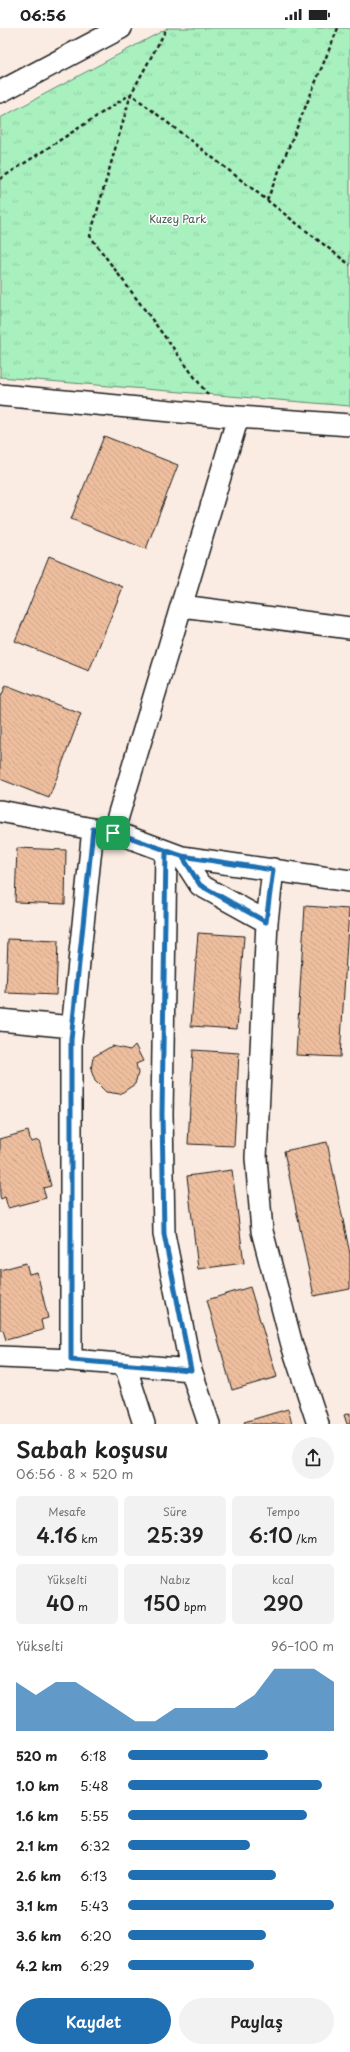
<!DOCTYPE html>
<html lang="tr">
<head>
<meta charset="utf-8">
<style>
	body { margin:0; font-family:"Playpen Sans",sans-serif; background:#f2f2f2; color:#222; height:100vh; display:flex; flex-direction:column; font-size:15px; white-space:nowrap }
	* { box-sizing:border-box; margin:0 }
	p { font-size:13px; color:#767676 }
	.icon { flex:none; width:22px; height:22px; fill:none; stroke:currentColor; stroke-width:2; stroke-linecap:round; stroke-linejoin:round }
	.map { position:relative; height:1396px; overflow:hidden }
	.panel { display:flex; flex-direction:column; background:#fff; flex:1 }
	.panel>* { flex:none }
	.pin { position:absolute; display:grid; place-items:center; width:34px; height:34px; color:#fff; margin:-17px; border-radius:8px; box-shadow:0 2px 6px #0006 }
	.round { display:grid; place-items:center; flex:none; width:42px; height:42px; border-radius:21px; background:#f2f2f2 }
	.overview { display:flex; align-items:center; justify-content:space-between; height:68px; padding:0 16px }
	h1 { font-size:22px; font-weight:600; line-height:30px }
	.figures { display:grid; grid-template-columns:repeat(3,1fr); gap:6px; height:68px; padding:4px 16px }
	.figures div { display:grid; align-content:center; border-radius:6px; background:#f2f2f2; text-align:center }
	.figures b { font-size:20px; font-weight:600 }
	.figures small { font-size:11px; font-weight:400 }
	.figures p { font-size:11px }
	.chart { height:112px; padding:8px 16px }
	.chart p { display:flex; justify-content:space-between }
	.chart svg { width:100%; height:72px; margin-top:4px; fill:#1f6fb2; opacity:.7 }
	.button { display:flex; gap:8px; margin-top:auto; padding:8px 16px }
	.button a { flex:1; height:46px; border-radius:24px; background:#1f6fb2; color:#fff; font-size:16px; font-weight:600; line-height:46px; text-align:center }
	.button a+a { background:#f2f2f2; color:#222 }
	ul { padding:0 16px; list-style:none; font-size:13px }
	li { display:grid; grid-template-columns:64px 48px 1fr; align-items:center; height:30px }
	li i { height:10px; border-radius:5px; background:#1f6fb2 }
	.status { display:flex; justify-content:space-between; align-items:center; height:28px; padding:0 20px; background:#fff; direction:ltr }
	.status svg { height:11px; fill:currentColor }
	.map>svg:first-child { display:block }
	.grass { fill:url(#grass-tufts); stroke:#62866e }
	.building { fill:url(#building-back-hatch); stroke:#1c1c1c }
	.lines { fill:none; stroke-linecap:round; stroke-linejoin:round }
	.minor-casing { stroke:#1c1c1c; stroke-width:24 }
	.path { stroke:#1c1c1c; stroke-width:2.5; stroke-dasharray:4 3; stroke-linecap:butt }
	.minor { stroke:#fff; stroke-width:21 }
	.route-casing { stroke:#fff; stroke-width:8 }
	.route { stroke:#1f6fb2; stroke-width:5 }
	.labels { text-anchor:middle; stroke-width:3; stroke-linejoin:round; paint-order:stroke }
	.park-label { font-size:11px; fill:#465c4d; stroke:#fff }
</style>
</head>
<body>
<div class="status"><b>06:56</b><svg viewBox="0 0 49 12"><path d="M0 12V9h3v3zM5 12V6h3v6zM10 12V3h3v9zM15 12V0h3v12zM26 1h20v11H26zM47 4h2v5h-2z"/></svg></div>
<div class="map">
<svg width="350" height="1396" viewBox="0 0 350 1396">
	<defs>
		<pattern id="grass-tufts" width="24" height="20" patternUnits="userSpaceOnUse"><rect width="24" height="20" fill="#a8f1bf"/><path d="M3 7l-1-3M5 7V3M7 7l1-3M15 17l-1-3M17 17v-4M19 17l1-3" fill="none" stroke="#90cea4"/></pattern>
		<pattern id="building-back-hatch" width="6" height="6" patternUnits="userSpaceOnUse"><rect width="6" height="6" fill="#eebe9e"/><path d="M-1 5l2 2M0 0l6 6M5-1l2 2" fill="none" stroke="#cca388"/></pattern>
	</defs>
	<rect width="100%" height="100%" fill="#faece2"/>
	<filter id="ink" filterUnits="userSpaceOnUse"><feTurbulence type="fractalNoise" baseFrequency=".025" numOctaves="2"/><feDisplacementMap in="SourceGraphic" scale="8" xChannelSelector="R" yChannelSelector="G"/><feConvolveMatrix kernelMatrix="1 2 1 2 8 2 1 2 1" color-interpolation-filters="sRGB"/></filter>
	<g filter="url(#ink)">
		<path class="grass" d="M168 0H350V378L0 349V90Z"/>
		<path class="building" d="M104 408 178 437 146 521 71 491Z
			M49 528 123 559 89 643 15 613Z
			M6 657 81 686 49 770 0 751V671Z
			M17 820 66 822 65 876 15 874Z
			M305 878 349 881 340 1029 296 1027Z
			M198 905 244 908 237 1001 191 998Z
			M8 911 58 913 56 967 6 965Z
			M135 1017 143 1033 136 1036 138 1045 135 1056 120 1066 106 1064 95 1053 91 1042 93 1029 112 1018 130 1022Z
			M193 1022 239 1025 234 1118 188 1116Z
			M28 1103 31 1114 39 1112 51 1158 43 1160 46 1170 8 1180 5 1169 1 1171 0 1168V1111Z
			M327 1114 350 1226V1261L314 1268 284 1123Z
			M232 1142 244 1235 198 1241 187 1148Z
			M26 1235 29 1246 37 1244 48 1290 41 1292 43 1302 6 1312 3 1302H0V1242Z
			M250 1259 277 1349 232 1362 207 1272Z
			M288 1381 292 1396H245L244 1394Z
			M350 1385V1396H347L344 1387Z"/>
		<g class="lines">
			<g class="minor-casing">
				<path id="minor" d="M0 64 121 0
					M0 367 224 388 350 397
					M182 578 350 600
					M0 783 123 807 182 829 350 853
					M113 805 238 389
					M166 823 162 1086 164 1206 191 1342 209 1396
					M182 829 200 857 267 894
					M273 841 267 894 256 1130 262 1203 292 1317 318 1396
					M0 992 72 999
					M0 1329 71 1332 191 1342
					M71 1332V1011L93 801
					M125 1337 144 1396"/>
			</g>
			<path class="path" d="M0 151 131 66 167 0
				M267 172 338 0
				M208 367 90 208 131 66 350 237"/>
			<use href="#minor" class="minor"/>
		</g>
	</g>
	<g class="lines" filter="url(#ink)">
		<g class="route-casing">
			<path id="route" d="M113 805 93 801 71 1012V1332L191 1342 164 1206 162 1086 166 823 182 828 200 857 266 894 273 842 182 828 123 807 113 805"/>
		</g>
		<use href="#route" class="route"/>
	</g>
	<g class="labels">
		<g class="park-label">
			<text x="178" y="195">Kuzey Park</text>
		</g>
	</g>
</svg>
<div class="pin" style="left:113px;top:805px;background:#1e9e55"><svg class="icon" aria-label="arrive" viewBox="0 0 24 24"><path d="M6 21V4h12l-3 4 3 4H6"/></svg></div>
</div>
<section class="panel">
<div class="overview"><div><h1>Sabah koşusu</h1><p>06:56 · 8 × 520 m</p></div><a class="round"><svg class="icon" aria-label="share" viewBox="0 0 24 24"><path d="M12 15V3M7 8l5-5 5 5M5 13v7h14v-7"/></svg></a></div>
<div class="figures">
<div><p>Mesafe</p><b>4.16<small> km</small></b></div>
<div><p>Süre</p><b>25:39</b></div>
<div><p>Tempo</p><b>6:10<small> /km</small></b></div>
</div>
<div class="figures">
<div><p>Yükselti</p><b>40<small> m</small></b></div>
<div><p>Nabız</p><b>150<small> bpm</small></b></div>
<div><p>kcal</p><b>290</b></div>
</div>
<div class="chart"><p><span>Yükselti</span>96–100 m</p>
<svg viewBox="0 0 160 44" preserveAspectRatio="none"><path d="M0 44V14L10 22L20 14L30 14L40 22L50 30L60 38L70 38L80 30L90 30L100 30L110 30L120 22L130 6L140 6L150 6L160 14V44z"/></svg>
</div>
<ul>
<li><b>520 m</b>6:18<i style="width:68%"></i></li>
<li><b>1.0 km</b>5:48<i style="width:94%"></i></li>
<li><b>1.6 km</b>5:55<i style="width:87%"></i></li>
<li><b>2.1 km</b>6:32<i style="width:59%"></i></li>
<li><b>2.6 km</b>6:13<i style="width:72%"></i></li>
<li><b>3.1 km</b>5:43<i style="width:100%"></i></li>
<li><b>3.6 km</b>6:20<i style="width:67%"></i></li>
<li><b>4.2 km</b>6:29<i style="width:61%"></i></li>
</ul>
<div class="button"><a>Kaydet</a><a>Paylaş</a></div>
</section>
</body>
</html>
